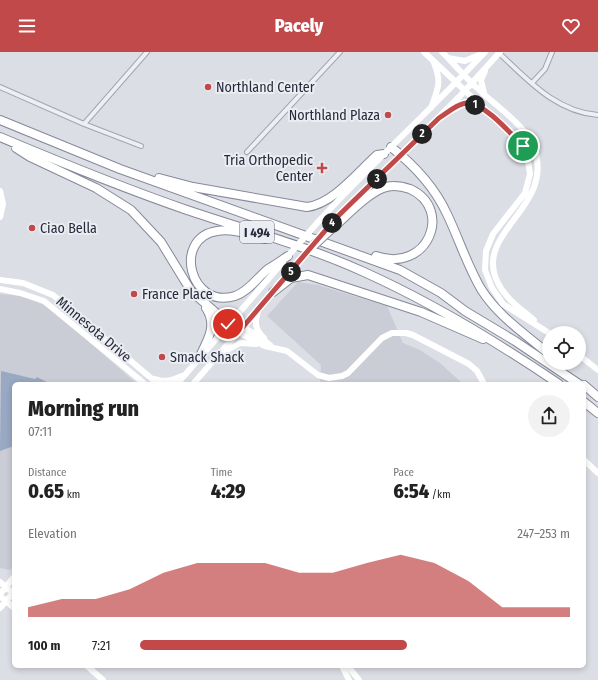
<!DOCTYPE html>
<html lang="en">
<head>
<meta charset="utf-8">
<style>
	body { margin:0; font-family:"Fira Sans Condensed",sans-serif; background:#f2f2f2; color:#222; height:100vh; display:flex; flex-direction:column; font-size:15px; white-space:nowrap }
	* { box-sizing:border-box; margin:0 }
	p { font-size:13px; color:#767676 }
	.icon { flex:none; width:22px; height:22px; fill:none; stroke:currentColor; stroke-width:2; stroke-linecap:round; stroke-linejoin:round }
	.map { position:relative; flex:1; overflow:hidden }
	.details { position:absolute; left:12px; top:330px; width:574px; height:286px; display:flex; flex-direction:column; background:#fff; border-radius:6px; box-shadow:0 2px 6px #0003 }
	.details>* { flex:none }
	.tools { position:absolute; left:542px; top:274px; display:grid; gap:8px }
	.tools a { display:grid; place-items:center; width:44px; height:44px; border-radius:50%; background:#fff; box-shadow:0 2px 6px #0003; font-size:20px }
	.pin { position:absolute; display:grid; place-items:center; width:34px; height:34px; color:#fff; margin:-17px; border:2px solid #fff; border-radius:50%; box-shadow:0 1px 4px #0007 }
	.km { position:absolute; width:20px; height:20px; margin:-10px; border-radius:50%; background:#222; color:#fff; font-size:11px; line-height:20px; text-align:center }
	.round { display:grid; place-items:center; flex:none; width:42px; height:42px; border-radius:21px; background:#f2f2f2 }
	.head { display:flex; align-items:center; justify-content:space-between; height:68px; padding:0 16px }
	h1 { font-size:22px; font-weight:800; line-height:30px }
	.metrics { display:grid; grid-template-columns:repeat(3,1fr); gap:6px; height:68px; padding:4px 16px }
	.metrics div { display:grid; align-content:center }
	.metrics b { font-size:20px; font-weight:800 }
	.metrics small { font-size:11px; font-weight:400 }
	.metrics p { font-size:11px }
	.chart { height:112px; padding:8px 16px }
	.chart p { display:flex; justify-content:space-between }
	.chart svg { width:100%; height:72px; margin-top:4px; fill:#c2494a; opacity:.7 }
	ul { padding:0 16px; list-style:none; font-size:13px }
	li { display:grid; grid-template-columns:64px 48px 1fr; align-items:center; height:30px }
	li i { height:10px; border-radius:5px; background:#c2494a }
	header { display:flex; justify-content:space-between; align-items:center; height:52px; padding:0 16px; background:#c2494a; color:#fff; font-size:18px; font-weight:800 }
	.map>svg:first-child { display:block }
	.built { fill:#cacdd6 }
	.water { fill:#99a8c3 }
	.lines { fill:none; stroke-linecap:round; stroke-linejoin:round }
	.street-casing { stroke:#a2a5ae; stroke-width:6 }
	.highway-casing { stroke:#858a9a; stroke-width:10 }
	.street { stroke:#eeeff4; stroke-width:4 }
	.secondary { stroke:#fff; stroke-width:6 }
	.highway { stroke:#fff; stroke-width:8 }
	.highway-bridge-casing { stroke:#858a9a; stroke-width:10; stroke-linecap:butt }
	.secondary-bridge { stroke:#fff; stroke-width:6 }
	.highway-bridge { stroke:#fff; stroke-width:8 }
	.route-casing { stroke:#fff; stroke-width:8 }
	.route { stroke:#c2494a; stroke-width:5 }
	.poi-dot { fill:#c2494a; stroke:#ebedf3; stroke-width:1.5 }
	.labels { text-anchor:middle; stroke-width:4; stroke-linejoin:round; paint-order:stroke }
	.shield { fill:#ebedf3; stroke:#626572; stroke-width:1 }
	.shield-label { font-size:13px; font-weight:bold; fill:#272b3a }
	.poi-label { font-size:14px; fill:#272b3a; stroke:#ebedf3; text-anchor:start }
	.street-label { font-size:14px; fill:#272b3a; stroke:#ebedf3 }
</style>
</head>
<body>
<header><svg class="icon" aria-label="menu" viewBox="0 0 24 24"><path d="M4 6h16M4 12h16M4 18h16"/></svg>Pacely<svg class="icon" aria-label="heart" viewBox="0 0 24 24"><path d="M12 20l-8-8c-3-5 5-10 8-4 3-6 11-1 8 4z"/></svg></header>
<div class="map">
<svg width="598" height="628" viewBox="0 0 598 628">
	<rect width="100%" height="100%" fill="#dcdee5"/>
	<path class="built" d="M298 230 318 233 387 254 403 291 420 298 440 311 463 332H320L321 313 267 264Z
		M0 242 22 244 34 248 52 257 137 332H14V513L10 518 0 516Z"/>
	<path class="water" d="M1 319 35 327 37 325 51 332H14V394L0 399Z"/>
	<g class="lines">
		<g class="street-casing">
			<path id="street" d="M499 1C528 28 556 60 598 63
				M532 31 545 17 552 0
				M0 35 84 72 147 0
				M84 72 141 94
				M247 100 340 0"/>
		</g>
		<g class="highway-casing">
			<path id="highway" d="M0 68 120 117 400 218 441 241 465 259 515 289 579 332
				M0 85C62 111 123 136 187 158 246 178 307 194 364 220 433 251 497 290 559 332
				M391 95C414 113 435 136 447 162 459 187 467 213 481 237 498 264 525 282 549 302
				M16 96 30 105 96 136 131 158 161 190 191 239 238 280
				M159 126 193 135 307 155C333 152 358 120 377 103L384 102
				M330 178C345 166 365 143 383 136 391 133 401 134 410 137 454 157 428 222 376 204
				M265 187C250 183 233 176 217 179 172 186 190 258 235 244 248 240 257 226 268 217 275 213 282 208 288 204
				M273 240 291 226 308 223 421 260 483 287
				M199 306C207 289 218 274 206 256
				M584 333 598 345
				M584 350 598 361"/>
		</g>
		<use href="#street" class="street"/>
		<path class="secondary" d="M424 0 513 84 527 103 530 122 525 141 493 182 486 199 485 218 492 236 503 252 549 281
			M442 0C454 12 464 24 476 35 493 52 526 73 534 96 556 156 472 180 498 231 505 246 521 257 534 268
			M448 6 465 9 479 3
			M484 41 481 28 485 19
			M431 56C438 36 442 31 434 11
			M449 60 466 51 479 54
			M0 139 3 152 0 165
			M318 170C372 111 431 58 485 0
			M326 177 460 44 500 0
			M0 228 23 231 53 243 158 332
			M282 230 300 209
			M0 237 20 241 44 249 145 332
			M258 259C255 270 254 277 264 286
			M232 268C241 275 266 287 271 294
			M238 280 265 294 287 299 318 323 329 326 342 324 348 321 382 286 392 281H406L413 283 469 312 477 319 484 332
			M224 300 240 291 256 292
			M579 303 598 318
			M155 327C165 331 173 328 182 324
			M177 332 283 210
			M193 332 276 237
			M584 408 598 421
			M0 530 14 542
			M0 542 14 525
			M0 544 14 556
			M0 556 14 540
			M87 614 103 628
			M342 614 349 628
			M348 614 359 628"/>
		<use href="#highway" class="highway"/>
		<g class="highway-bridge-casing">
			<path id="highway-bridge" d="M314 193 330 178"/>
		</g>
		<path class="secondary-bridge" d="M288 204 318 170
			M300 209 316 191"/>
		<use href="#highway-bridge" class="highway-bridge"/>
	</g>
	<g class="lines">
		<g class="route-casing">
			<path id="route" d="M228 272 232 268 242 276 336 166 439 66C447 61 457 52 466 51 484 50 511 82 523 94"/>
		</g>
		<use href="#route" class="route"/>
	</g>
	<g class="poi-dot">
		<circle cx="208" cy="35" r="4"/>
		<circle cx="388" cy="63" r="4"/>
		<path d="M320 110h4v4h4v4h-4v4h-4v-4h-4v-4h4z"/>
		<circle cx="32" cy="176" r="4"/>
		<circle cx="134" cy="242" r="4"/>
		<circle cx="162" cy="305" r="4"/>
	</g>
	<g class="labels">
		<rect class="shield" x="240" y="169" width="34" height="22" rx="3"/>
		<g class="shield-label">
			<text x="257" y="185">I 494</text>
		</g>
		<g class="poi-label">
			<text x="216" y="40">Northland Center</text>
			<text x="380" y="68" text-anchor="end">Northland Plaza</text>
			<text x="313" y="113" text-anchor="end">Tria Orthopedic<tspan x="313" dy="16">Center</tspan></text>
			<text x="40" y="181">Ciao Bella</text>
			<text x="142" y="247">France Place</text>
			<text x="170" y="310">Smack Shack</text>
		</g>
		<g class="street-label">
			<text transform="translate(94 277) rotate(40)" y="5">Minnesota Drive</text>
		</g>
	</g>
</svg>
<div class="tools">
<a><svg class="icon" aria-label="locate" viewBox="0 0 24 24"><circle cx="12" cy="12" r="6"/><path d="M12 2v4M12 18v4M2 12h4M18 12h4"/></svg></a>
</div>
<div class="pin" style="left:523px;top:94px;background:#1e9e55"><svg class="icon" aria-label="arrive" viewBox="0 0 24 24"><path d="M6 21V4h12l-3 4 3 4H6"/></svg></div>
<div class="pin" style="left:228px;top:272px;background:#d93025"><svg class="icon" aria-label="check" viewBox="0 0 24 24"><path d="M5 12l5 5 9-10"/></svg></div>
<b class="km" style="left:475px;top:53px">1</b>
<b class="km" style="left:422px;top:82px">2</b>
<b class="km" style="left:377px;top:127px">3</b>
<b class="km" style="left:332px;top:171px">4</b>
<b class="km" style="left:291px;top:220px">5</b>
<section class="details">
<div class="head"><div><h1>Morning run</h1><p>07:11</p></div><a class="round"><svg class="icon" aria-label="share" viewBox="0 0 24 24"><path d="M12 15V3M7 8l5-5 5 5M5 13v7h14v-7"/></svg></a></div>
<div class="metrics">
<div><p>Distance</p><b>0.65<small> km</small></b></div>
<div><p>Time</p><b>4:29</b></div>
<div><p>Pace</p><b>6:54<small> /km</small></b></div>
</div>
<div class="chart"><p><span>Elevation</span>247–253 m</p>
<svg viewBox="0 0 160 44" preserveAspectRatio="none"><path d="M0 44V38L10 33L20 33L30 27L40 17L50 11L60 11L70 11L80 17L90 17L100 11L110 6L120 11L130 22L140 38L150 38L160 38V44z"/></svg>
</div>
<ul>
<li><b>100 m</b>7:21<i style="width:62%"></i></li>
</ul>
</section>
</div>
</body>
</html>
